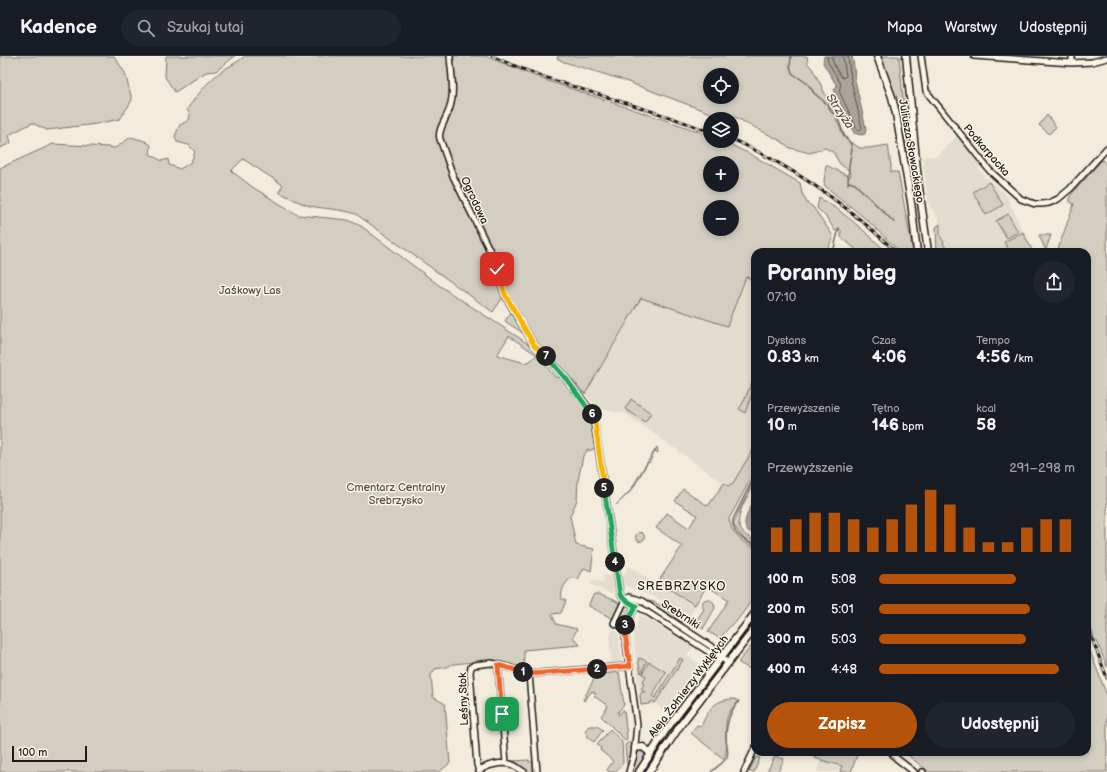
<!DOCTYPE html>
<html lang="pl">
<head>
<meta charset="utf-8">
<style>
	body { margin:0; font-family:"Balsamiq Sans",sans-serif; background:#20242c; color:#f1f3f6; height:100vh; display:flex; flex-direction:column; font-size:15px; white-space:nowrap }
	* { box-sizing:border-box; margin:0 }
	p { font-size:13px; color:#9ea1a6 }
	.icon { flex:none; width:22px; height:22px; fill:none; stroke:currentColor; stroke-width:2; stroke-linecap:round; stroke-linejoin:round }
	.map { position:relative; flex:1; overflow:hidden }
	.details { position:absolute; left:751px; top:192px; width:340px; height:508px; display:flex; flex-direction:column; background:#171b24; border-radius:12px; box-shadow:0 2px 6px #0003 }
	.details>* { flex:none }
	.controls { position:absolute; left:703px; top:12px; display:grid; gap:8px }
	.controls a { display:grid; place-items:center; width:36px; height:36px; border-radius:50%; background:#171b24; box-shadow:0 2px 6px #0003; font-size:20px }
	.scale { position:absolute; left:12px; bottom:10px; width:75px; box-sizing:border-box; padding-left:4px; border:2px solid #1c1c1c; border-top:0; font-size:11px; line-height:14px; white-space:nowrap; color:#1c1c1c; -webkit-text-stroke:3px #fcf5e5; paint-order:stroke }
	.pin { position:absolute; display:grid; place-items:center; width:34px; height:34px; color:#fff; margin:-17px; border-radius:8px; box-shadow:0 2px 6px #0006 }
	.km { position:absolute; width:20px; height:20px; margin:-10px; border-radius:50%; background:#222; color:#fff; font-size:11px; line-height:20px; text-align:center }
	.round { display:grid; place-items:center; flex:none; width:42px; height:42px; border-radius:21px; background:#20242c }
	.summary { display:flex; align-items:center; justify-content:space-between; height:68px; padding:0 16px }
	h1 { font-size:22px; font-weight:700; line-height:30px }
	.figures { display:grid; grid-template-columns:repeat(3,1fr); gap:6px; height:68px; padding:4px 16px }
	.figures div { display:grid; align-content:center }
	.figures b { font-size:17px; font-weight:700 }
	.figures small { font-size:11px; font-weight:400 }
	.figures p { font-size:11px }
	.chart { height:112px; padding:8px 16px }
	.chart p { display:flex; justify-content:space-between }
	.chart svg { width:100%; height:72px; margin-top:4px; stroke:#b45309; stroke-width:6 }
	.cta { display:flex; gap:8px; margin-top:auto; padding:8px 16px }
	.cta a { flex:1; height:46px; border-radius:24px; background:#b45309; color:#fff; font-size:16px; font-weight:700; line-height:46px; text-align:center }
	.cta a+a { background:#20242c; color:#f1f3f6 }
	ul { padding:0 16px; list-style:none; font-size:13px }
	li { display:grid; grid-template-columns:64px 48px 1fr; align-items:center; height:30px }
	li i { height:10px; border-radius:5px; background:#b45309 }
	header { display:flex; align-items:center; gap:24px; box-sizing:border-box; height:56px; padding:0 20px; background:#171b24; border-bottom:1px solid #363941 }
	header strong { font-size:19px }
	nav { display:flex; gap:22px; margin-inline-start:auto; font-size:14px }
	.search { width:280px; height:36px; background:#20242c; display:flex; align-items:center; gap:10px; box-sizing:border-box; padding:0 14px; border-radius:22px; color:#9ea1a6; font-size:15px }
	.map>svg:first-child { display:block }
	.built { fill:#e3ddcf }
	.green { fill:#d3cec1; stroke:#78756e; fill-rule:evenodd }
	.water { fill:#aaa59b; stroke:#716e68 }
	.lines { fill:none; stroke-linecap:round; stroke-linejoin:round }
	.shore { stroke:#55534f; stroke-width:1 }
	.stream { stroke:#716e68; stroke-width:1.5 }
	.minor-casing { stroke:#1c1c1c; stroke-width:8 }
	.major-casing { stroke:#1c1c1c; stroke-width:9 }
	.minor { stroke:#fcf5e5; stroke-width:5 }
	.major { stroke:#fcf5e5; stroke-width:6 }
	.rail-casing { stroke:#1c1c1c; stroke-width:3 }
	.rail { stroke:#fcf5e5; stroke-width:1.5; stroke-dasharray:4.5; stroke-linecap:butt }
	.split-1-casing { stroke:#fff; stroke-width:8 }
	.split-2-casing { stroke:#fff; stroke-width:8 }
	.split-3-casing { stroke:#fff; stroke-width:8 }
	.split-4-casing { stroke:#fff; stroke-width:8 }
	.split-5-casing { stroke:#fff; stroke-width:8 }
	.split-6-casing { stroke:#fff; stroke-width:8 }
	.split-7-casing { stroke:#fff; stroke-width:8 }
	.split-8-casing { stroke:#fff; stroke-width:8 }
	.split-9-casing { stroke:#fff; stroke-width:8 }
	.split-1 { stroke:#f0652b; stroke-width:5 }
	.split-2 { stroke:#f0652b; stroke-width:5 }
	.split-3 { stroke:#f0652b; stroke-width:5 }
	.split-4 { stroke:#22a559; stroke-width:5 }
	.split-5 { stroke:#22a559; stroke-width:5 }
	.split-6 { stroke:#f5b400; stroke-width:5 }
	.split-7 { stroke:#22a559; stroke-width:5 }
	.split-8 { stroke:#f5b400; stroke-width:5 }
	.split-9 { stroke:#f5b400; stroke-width:5 }
	.labels { text-anchor:middle; stroke-width:3; stroke-linejoin:round; paint-order:stroke }
	.street-label { font-size:11px; fill:#1c1c1c; stroke:#fcf5e5 }
	.park-label { font-size:11px; fill:#53514e; stroke:#fcf5e5 }
	.water-label { font-size:12px; font-style:italic; fill:#55534f; stroke:#fcf5e5 }
	.neighbourhood-label { font-size:12px; letter-spacing:1px; fill:#1c1c1c; stroke:#fcf5e5 }
</style>
</head>
<body>
<header>
<strong>Kadence</strong>
<div class="search"><svg class="icon" aria-label="search" viewBox="0 0 24 24"><circle cx="10" cy="10" r="6"/><path d="M15 15l6 6"/></svg>Szukaj tutaj</div>
<nav><a>Mapa</a><a>Warstwy</a><a>Udostępnij</a></nav>
</header>
<div class="map">
<svg width="1107" height="716" viewBox="0 0 1107 716">
	<rect width="100%" height="100%" fill="#f3ecdd"/>
	<filter id="ink" filterUnits="userSpaceOnUse"><feTurbulence type="fractalNoise" baseFrequency=".025" numOctaves="2"/><feDisplacementMap in="SourceGraphic" scale="8" xChannelSelector="R" yChannelSelector="G"/><feConvolveMatrix kernelMatrix="1 2 1 2 8 2 1 2 1" color-interpolation-filters="sRGB"/></filter>
	<g filter="url(#ink)">
		<path class="built" d="M957 80 981 110 979 113 984 120 1006 138 1023 176 1005 186 1010 196H948L943 187 940 180V169L937 161 929 149 925 124 923 101 936 100Z
			M746 221 755 224V415L742 440 626 358 597 352 585 338 641 242Z
			M629 510 656 528 658 526 696 550 687 564 674 552 661 544 622 528 623 520Z
			M612 519 614 536 611 537 590 528 592 523 604 527 603 520Z
			M640 559 693 590 687 600 700 608 664 656 656 648 641 650 633 575Z
			M612 573 617 575 619 581 622 607 612 608 609 586Z
			M820 704 842 710 840 716H817Z"/>
		<path class="green" d="M0 0H114L125 17 132 44 120 63 96 68 47 74 32 67 9 79 11 87 0 92Z
			M166 0H235L216 15 206 16 175 36 165 21Z
			M245 0H448L450 40 444 65 437 74V80L451 121 468 157 489 198 503 241 493 256 356 158C341 153 325 153 310 150 299 147 289 141 279 136L283 129 243 103 231 115 254 132 298 159 348 164 361 170 440 230 533 291 538 297 537 299 509 280 497 299 525 307 530 305 537 299 555 321 561 322 563 324 581 348 589 361 595 392 589 395 588 393H587V395L583 400 578 425 577 444 570 460 576 489 594 493 591 515 584 512 578 523 572 522C565 525 560 536 562 543L566 545 561 557 552 558 556 568 577 573 573 581 580 589 524 594V612H519L496 604 453 608 447 611 435 613 431 619 433 641 445 648 450 707 439 716H0V112L53 88 108 91 115 92 131 81 145 85 151 89 150 98 162 105 168 103 169 109 180 113 191 106 195 96 189 89 177 86 175 80 180 69 189 64 190 59 187 53C197 40 206 27 219 17 227 11 237 7 245 0Z
			M454 0H485L545 24 695 74 710 80V85H722L750 98 800 127 802 137 807 147 813 151 833 180 827 196H755V224L746 221 727 270 641 242 585 338 554 303 535 288 526 269 506 234 453 116 441 78 442 73 450 58 454 36 453 5ZM710 107H732V129H710ZM710 151H732V173H710Z
			M558 0H807L808 8 812 12 822 31 845 83 860 92H869L888 89 891 110V116H898L913 196H900L867 164 825 130 824 126 826 109 850 121 851 116 840 108 833 96 825 92 810 97 790 92 781 85 733 60 713 58 620 23 564 6 557 2ZM710 19H732V41H710Z
			M881 0H899L905 62 921 162 920 163C911 107 900 53 881 0Z
			M1047 59 1056 71 1049 78 1039 69Z
			M1102 104 1107 109V611L1097 585H1095L1087 560V196H1057L1074 148 1070 146V140Z
			M989 126 1003 149 986 159 973 136Z
			M819 142C844 155 866 177 887 196H859L841 181V175L839 172 836 176 827 162 817 152Z
			M1008 158 1018 176 1007 182 996 165Z
			M940 168V180L944 186 943 187 948 196H937L936 171Z
			M1023 176 1033 196H1010L1004 186Z
			M1039 179H1051L1046 193H1045Z
			M512 255 527 280 505 265Z
			M754 321H755L754 332 745 357 739 353 744 345Z
			M631 343 651 357 645 366 625 353Z
			M755 390V415L729 463C732 478 741 487 755 492V540L736 566 732 568 720 582 708 576 729 544 707 530 695 549 658 526 682 490 656 472 667 457 689 472 697 459 675 445 683 433 708 450 724 427 728 430 733 427Z
			M657 391 658 396V397L655 395 649 407 648 406 632 434 616 449 631 434 641 416Z
			M755 422V427C745 446 724 473 755 484V488L744 483 733 468 735 463Z
			M635.5 481a4.5 4.5 0 1 1 9 0a4.5 4.5 0 1 1-9 0Z
			M594 538H598L618 546 619 550 613 563 589 550V548Z
			M709 543 714 547 715 552 703 573 690 565 692 562 695 567 704 553 702 548 704 544Z
			M651 545C664 550 672 557 682 566L650 547Z
			M626 549 631 552 626 563 621 566 620 561Z
			M755 586V612L754 615 739 607V605Z
			M1087 587 1107 640V716H929L904 696H1087Z
			M639 602 647 605 641 617 638 604Z
			M680 602 683 604 655 647 652 645 649 648 641 649 640 639 643 635 646 637 641 633 644 628 642 627 646 620 642 618 649 606 666 616 652 640 655 642Z
			M619 616 624 649 618 656 619 659 623 654H624L627 682 626 685 624 684V683L601 660 608 650 594 640 596 638 592 635 584 645 583 644 596 619Z
			M733 643 737 644 738 646C716 666 732 682 724 703L692 678 691 676 697 669 701 670C709 654 713 644 733 643Z
			M589 670H597L603 674 594 686 589 682 585 675Z
			M610 673 622 686 623 707 615 716H610L607 714 613 705 600 694 601 692 597 689Z
			M632 685 633 686 628 711 627 709 625 690 626 688Z
			M641 693 645 696V700L635 716H632L638 696Z
			M816 696H858L851 716H840L842 710 814 702Z
			M775 700 784 703 778 716H767Z
			M756 701 760 702 754 716H749Z
			M529 704V706H533V716H528L512 705Z"/>
		<path class="water" d="M824 0H852L854 11 855 24 866 73 865 78 861 79 854 77 834 33 837 30 823 7Z
			M755 443V477C735 475 750 453 755 443Z"/>
		<g class="lines">
			<path class="shore" d="M827 0 828 6 841 28 839 35 857 73 860 74 862 72 851 24 848 0
				M832 0C832 8 838 17 843 22L846 20 843 0"/>
			<path class="stream" d="M791 0 790 10 792 17 808 28 814 37 828 49 831 56 837 60 844 79 851 88 852 93 849 109 848 128
				M849 126 855 128 894 166
				M833 196 839 172
				M755 419 733 463C731 477 744 485 755 490
				M711 716C716 711 724 707 727 701 729 694 726 688 726 682 726 668 730 655 739 645"/>
			<g class="minor-casing">
				<path id="minor" d="M450 0C451 16 455 35 450 51 448 61 437 73 440 83L453 120 493 201 505 239 534 289 546 300 567 324 588 351 594 363 620 539 625 544 644 554 712 598 721 601 728 607
					M921 0 926 35 990 115 1021 143 1035 148H1042L1049 147 1058 143 1070 133 1107 92
					M974 0 1072 7 1092 6 1107 2
					M1072 7V0
					M624 571 614 567 623 548 629 541 642 545 715 593 721 601
					M624 571 637 669 634 699 629 716
					M624 571 636 550
					M498 609 506 707
					M529 618 537 716
					M891 696 896 702 914 716
					M481 714 477 709 470 616 471 611 474 609 491 607 511 612 529 618 630 610
					M479 715C486 709 501 706 510 708 515 709 519 713 524 716
					M744 716 755 692
					M922 716H923"/>
			</g>
			<g class="major-casing">
				<path id="major" d="M877 0 892 41 896 58 911 146 917 196
					M906 0 918 124 928 196
					M635 692 643 691 650 697
					M639 716 666 674 755 557
					M649 716 682 667 755 572"/>
			</g>
			<use href="#minor" class="minor"/>
			<use href="#major" class="major"/>
			<g class="rail-casing">
				<path id="rail" d="M492 0C562 32 639 47 710 76
					M732 83C793 111 848 149 896 196
					M1087 569 1107 622"/>
			</g>
			<use href="#rail" class="rail"/>
		</g>
	</g>
	<g class="lines" filter="url(#ink)">
		<g class="split-1-casing">
			<path id="split-1" d="M502 658 498 609 523 616"/>
		</g>
		<g class="split-2-casing">
			<path id="split-2" d="M523 616 530 618 597 613"/>
		</g>
		<g class="split-3-casing">
			<path id="split-3" d="M597 613 630 610 624 571 625 569"/>
		</g>
		<g class="split-4-casing">
			<path id="split-4" d="M615 506 620 539 625 544 636 550 625 569"/>
		</g>
		<g class="split-5-casing">
			<path id="split-5" d="M604 432 615 506"/>
		</g>
		<g class="split-6-casing">
			<path id="split-6" d="M592 358 595 366 604 432"/>
		</g>
		<g class="split-7-casing">
			<path id="split-7" d="M546 300 567 324 592 358"/>
		</g>
		<g class="split-8-casing">
			<path id="split-8" d="M505 238 534 289 546 300"/>
		</g>
		<g class="split-9-casing">
			<path id="split-9" d="M497 213 505 238"/>
		</g>
		<use href="#split-1" class="split-1"/>
		<use href="#split-2" class="split-2"/>
		<use href="#split-3" class="split-3"/>
		<use href="#split-4" class="split-4"/>
		<use href="#split-5" class="split-5"/>
		<use href="#split-6" class="split-6"/>
		<use href="#split-7" class="split-7"/>
		<use href="#split-8" class="split-8"/>
		<use href="#split-9" class="split-9"/>
	</g>
	<g class="labels">
		<g class="street-label">
			<text transform="translate(987 94) rotate(49)" y="4">Podkarpacka</text>
			<text transform="translate(912 95) rotate(80)" y="4">Juliusza Słowackiego</text>
			<text transform="translate(475 144) rotate(65)" y="4">Ogrodowa</text>
			<text transform="translate(681 558) rotate(33)" y="4">Srebrniki</text>
			<text transform="translate(688 630) rotate(-53)" y="4">Aleja Żołnierzy Wyklętych</text>
			<text transform="translate(463 643) rotate(-92)" y="4">Leśny Stok</text>
		</g>
		<g class="park-label">
			<text x="250" y="238">Jaśkowy Las</text>
			<text x="396" y="435">Cmentarz Centralny<tspan x="396" dy="13">Srebrzysko</tspan></text>
		</g>
		<g class="water-label">
			<text transform="translate(840 55) rotate(56)" y="4">Strzyża</text>
		</g>
		<g class="neighbourhood-label">
			<text x="682" y="534">SREBRZYSKO</text>
		</g>
	</g>
</svg>
<div class="controls">
<a><svg class="icon" aria-label="locate" viewBox="0 0 24 24"><circle cx="12" cy="12" r="6"/><path d="M12 2v4M12 18v4M2 12h4M18 12h4"/></svg></a>
<a><svg class="icon" aria-label="layers" viewBox="0 0 24 24"><path d="M12 4l9 5-9 5-9-5zM3 14l9 5 9-5"/></svg></a>
<a>+</a>
<a>−</a>
</div>
<div class="scale">100 m</div>
<div class="pin" style="left:502px;top:658px;background:#1e9e55"><svg class="icon" aria-label="arrive" viewBox="0 0 24 24"><path d="M6 21V4h12l-3 4 3 4H6"/></svg></div>
<div class="pin" style="left:497px;top:213px;background:#d93025"><svg class="icon" aria-label="check" viewBox="0 0 24 24"><path d="M5 12l5 5 9-10"/></svg></div>
<b class="km" style="left:523px;top:616px">1</b>
<b class="km" style="left:597px;top:613px">2</b>
<b class="km" style="left:625px;top:569px">3</b>
<b class="km" style="left:615px;top:506px">4</b>
<b class="km" style="left:604px;top:432px">5</b>
<b class="km" style="left:592px;top:358px">6</b>
<b class="km" style="left:546px;top:300px">7</b>
<section class="details">
<div class="summary"><div><h1>Poranny bieg</h1><p>07:10</p></div><a class="round"><svg class="icon" aria-label="share" viewBox="0 0 24 24"><path d="M12 15V3M7 8l5-5 5 5M5 13v7h14v-7"/></svg></a></div>
<div class="figures">
<div><p>Dystans</p><b>0.83<small> km</small></b></div>
<div><p>Czas</p><b>4:06</b></div>
<div><p>Tempo</p><b>4:56<small> /km</small></b></div>
</div>
<div class="figures">
<div><p>Przewyższenie</p><b>10<small> m</small></b></div>
<div><p>Tętno</p><b>146<small> bpm</small></b></div>
<div><p>kcal</p><b>58</b></div>
</div>
<div class="chart"><p><span>Przewyższenie</span>291–298 m</p>
<svg viewBox="0 0 160 44" preserveAspectRatio="none"><path d="M5 44V29M15 44V24M25 44V20M35 44V20M45 44V24M55 44V29M65 44V24M75 44V15M85 44V6M95 44V15M105 44V29M115 44V38M125 44V38M135 44V29M145 44V24M155 44V24"/></svg>
</div>
<ul>
<li><b>100 m</b>5:08<i style="width:70%"></i></li>
<li><b>200 m</b>5:01<i style="width:77%"></i></li>
<li><b>300 m</b>5:03<i style="width:75%"></i></li>
<li><b>400 m</b>4:48<i style="width:92%"></i></li>
</ul>
<div class="cta"><a>Zapisz</a><a>Udostępnij</a></div>
</section>
</div>
</body>
</html>
